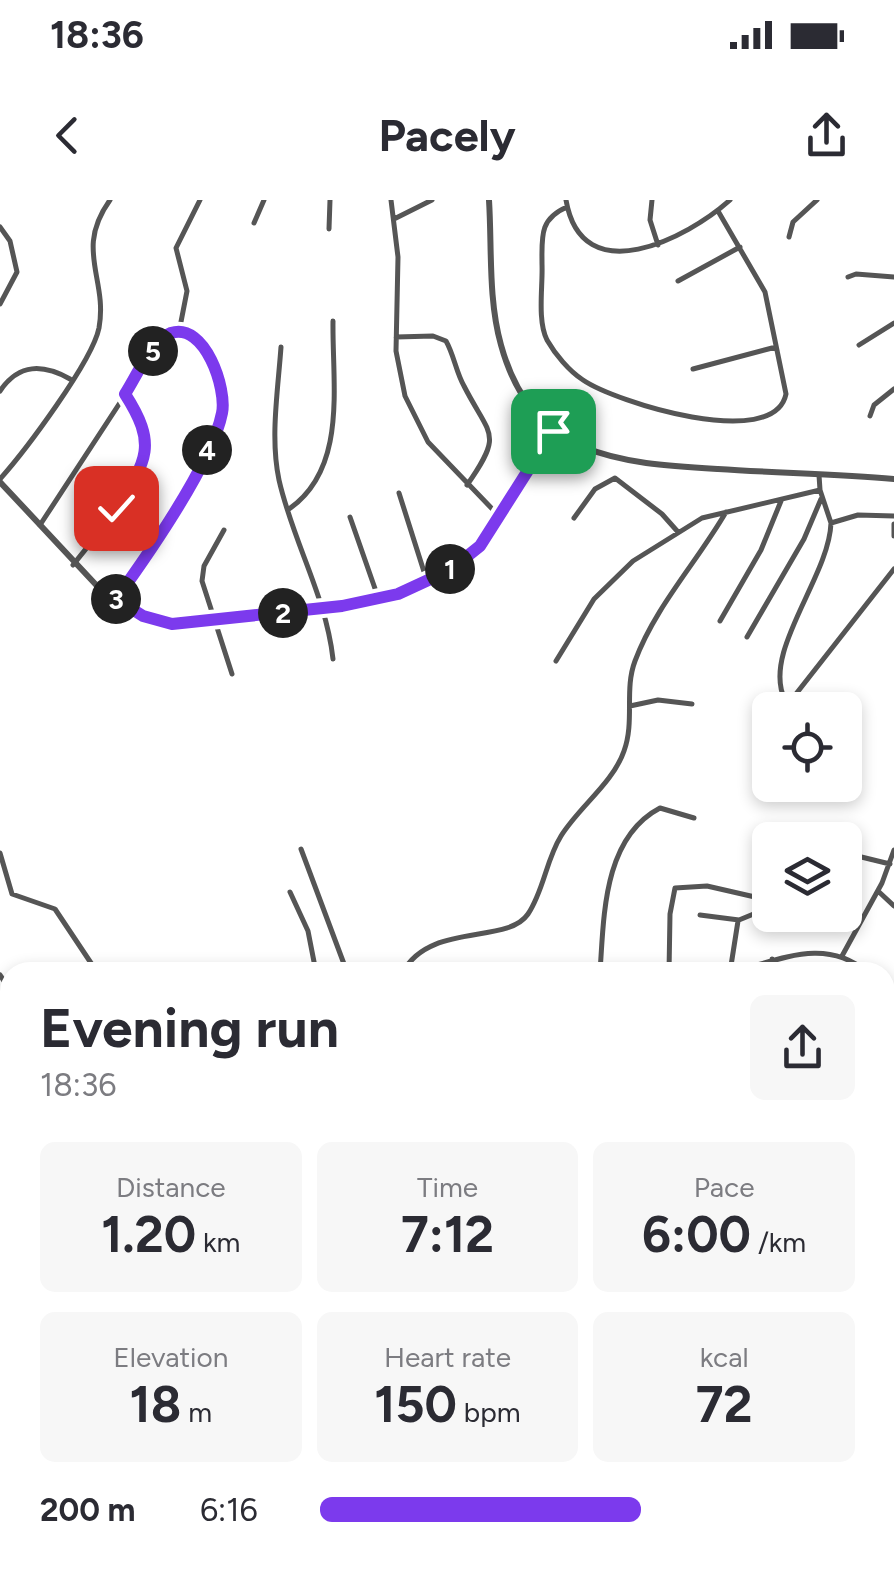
<!DOCTYPE html>
<html lang="en">
<head>
<meta charset="utf-8">
<style>
	body { margin:0; font-family:Figtree,sans-serif; background:#f7f7f7; color:#2b2b33; height:100vh; display:flex; flex-direction:column; font-size:38px; white-space:nowrap }
	* { box-sizing:border-box; margin:0 }
	p { font-size:32px; color:#7c7c81 }
	.icon { flex:none; width:55px; height:55px; fill:none; stroke:currentColor; stroke-width:2; stroke-linecap:round; stroke-linejoin:round }
	.map { position:relative; flex:1; overflow:hidden }
	.side { position:absolute; left:0px; top:762px; width:895px; height:608px; display:flex; flex-direction:column; background:#fff; border-radius:30px 30px 0 0; box-shadow:0 5px 15px #0003 }
	.side>* { flex:none }
	.controls { position:absolute; left:752px; top:492px; display:grid; gap:20px }
	.controls a { display:grid; place-items:center; width:110px; height:110px; border-radius:15px; background:#fff; box-shadow:0 5px 15px #0003; font-size:50px }
	.pin { position:absolute; display:grid; place-items:center; width:85px; height:85px; color:#fff; margin:-42px; border-radius:20px; box-shadow:0 5px 15px #0006 }
	.km { position:absolute; width:50px; height:50px; margin:-25px; border-radius:50%; background:#222; color:#fff; font-size:28px; line-height:50px; text-align:center }
	.round { display:grid; place-items:center; flex:none; width:105px; height:105px; border-radius:15px; background:#f7f7f7 }
	.summary { display:flex; align-items:center; justify-content:space-between; height:170px; padding:0 40px }
	h1 { font-size:55px; font-weight:700; line-height:75px }
	.metrics { display:grid; grid-template-columns:repeat(3,1fr); gap:15px; height:170px; padding:10px 40px }
	.metrics div { display:grid; align-content:center; border-radius:15px; background:#f7f7f7; text-align:center }
	.metrics b { font-size:50px; font-weight:700 }
	.metrics small { font-size:28px; font-weight:400 }
	.metrics p { font-size:28px }
	ul { padding:0 40px; list-style:none; font-size:32px }
	li { display:grid; grid-template-columns:160px 120px 1fr; align-items:center; height:75px }
	li i { height:25px; border-radius:12px; background:#7c3aed }
	.status { display:flex; justify-content:space-between; align-items:center; height:70px; padding:0 50px; background:#fff; direction:ltr }
	.status svg { height:28px; fill:currentColor }
	header { display:flex; justify-content:space-between; align-items:center; height:130px; padding:0 40px; background:#fff; font-size:45px; font-weight:700 }
	.map>svg:first-child { display:block }
	.lines { fill:none; stroke-linecap:round; stroke-linejoin:round }
	.minor { stroke:#555; stroke-width:5 }
	.tertiary { stroke:#555; stroke-width:6 }
	.route-casing { stroke:#fff; stroke-width:20 }
	.route { stroke:#7c3aed; stroke-width:12 }
</style>
</head>
<body>
<div class="status"><b>18:36</b><svg viewBox="0 0 49 12"><path d="M0 12V9h3v3zM5 12V6h3v6zM10 12V3h3v9zM15 12V0h3v12zM26 1h20v11H26zM47 4h2v5h-2z"/></svg></div>
<header><svg class="icon" aria-label="back" viewBox="0 0 24 24"><path d="M15 5l-7 7 7 7"/></svg>Pacely<svg class="icon" aria-label="share" viewBox="0 0 24 24"><path d="M12 15V3M7 8l5-5 5 5M5 13v7h14v-7"/></svg></header>
<div class="map">
<svg width="894" height="1369" viewBox="0 0 894 1369">
	<rect width="100%" height="100%" fill="#fff"/>
	<g class="lines">
		<path class="minor" d="M391 0 398 57 396 151 405 196 428 242 499 316
			M566 0C582 93 688 38 730 0
			M652 0 650 20 658 45
			M567 7C539 19 542 37 542 64 543 86 537 120 547 140 555 154 569 171 583 180 615 202 774 252 786 194L765 92 718 11
			M394 19 432 0
			M254 23 264 0
			M0 27 10 41 17 72 0 104
			M329 29 330 0
			M789 37 793 22 817 0
			M848 77 856 74 894 77
			M678 81 740 47
			M179 132 187 91 176 48 200 0
			M396 137 433 136 446 141C454 155 456 172 464 186 490 237 504 232 467 285
			M859 145 894 123
			M281 147C278 190 270 238 279 280 293 342 326 396 333 459
			M693 169 776 147
			M0 191C19 163 43 164 70 179
			M870 216 874 205 894 189
			M0 279C25 251 92 162 99 128 108 78 74 50 110 0
			M820 290 831 323 858 315 894 316
			M399 293 426 378
			M289 309C348 268 332 184 333 121
			M350 317 379 400
			M574 318 595 289 615 278 662 314 678 332
			M831 323C829 378 761 452 785 500L792 499 894 369
			M894 324V336
			M40 325 161 140 179 132 201 146 223 180 221 219 174 308 115 399
			M224 330 204 366 202 381 232 474
			M73 365C94 338 147 278 148 244 148 226 134 209 125 194
			M720 421 761 350 781 301
			M747 437 804 339 821 299
			M556 461 594 399 633 361 702 318 820 290 819 275
			M630 506 658 500 692 504
			M782 586 796 585
			M301 649 347 772
			M0 653 12 694 55 709 97 772
			M845 653 890 664
			M878 691 894 706
			M290 692 308 731 316 772
			M842 756 882 683 894 650
			M772 759 773 772
			M403 772C430 722 507 745 528 714 544 690 546 660 561 636 579 607 613 583 624 551 635 521 624 490 635 461 655 407 697 362 726 312
			M600 772C604 716 603 638 660 608L694 618
			M669 772 670 714 675 688 707 686 755 697 756 713 739 720 700 715
			M730 772 738 721
			M731 772C779 761 824 736 867 772
			M0 775 10 790
			M885 790 894 799
			M885 889 894 887"/>
		<path class="tertiary" d="M489 0C492 47 488 99 501 145 532 258 619 263 718 269 777 273 836 274 894 279
			M0 282 99 388 155 421 190 424 379 400 450 369 487 337 553 231"/>
	</g>
	<g class="lines">
		<g class="route-casing">
			<path id="route" d="M116 308C148 260 157 244 125 194 136 177 152 140 171 133 205 122 227 189 222 213 212 264 147 356 116 399L143 416 172 424 342 406 398 394 450 370 480 346 553 231"/>
		</g>
		<use href="#route" class="route"/>
	</g>
</svg>
<div class="controls">
<a><svg class="icon" aria-label="locate" viewBox="0 0 24 24"><circle cx="12" cy="12" r="6"/><path d="M12 2v4M12 18v4M2 12h4M18 12h4"/></svg></a>
<a><svg class="icon" aria-label="layers" viewBox="0 0 24 24"><path d="M12 4l9 5-9 5-9-5zM3 14l9 5 9-5"/></svg></a>
</div>
<div class="pin" style="left:553px;top:231px;background:#1e9e55"><svg class="icon" aria-label="arrive" viewBox="0 0 24 24"><path d="M6 21V4h12l-3 4 3 4H6"/></svg></div>
<div class="pin" style="left:116px;top:308px;background:#d93025"><svg class="icon" aria-label="check" viewBox="0 0 24 24"><path d="M5 12l5 5 9-10"/></svg></div>
<b class="km" style="left:450px;top:369px">1</b>
<b class="km" style="left:283px;top:413px">2</b>
<b class="km" style="left:116px;top:399px">3</b>
<b class="km" style="left:207px;top:250px">4</b>
<b class="km" style="left:153px;top:151px">5</b>
<section class="side">
<div class="summary"><div><h1>Evening run</h1><p>18:36</p></div><a class="round"><svg class="icon" aria-label="share" viewBox="0 0 24 24"><path d="M12 15V3M7 8l5-5 5 5M5 13v7h14v-7"/></svg></a></div>
<div class="metrics">
<div><p>Distance</p><b>1.20<small> km</small></b></div>
<div><p>Time</p><b>7:12</b></div>
<div><p>Pace</p><b>6:00<small> /km</small></b></div>
</div>
<div class="metrics">
<div><p>Elevation</p><b>18<small> m</small></b></div>
<div><p>Heart rate</p><b>150<small> bpm</small></b></div>
<div><p>kcal</p><b>72</b></div>
</div>
<ul>
<li><b>200 m</b>6:16<i style="width:60%"></i></li>
</ul>
</section>
</div>
</body>
</html>
